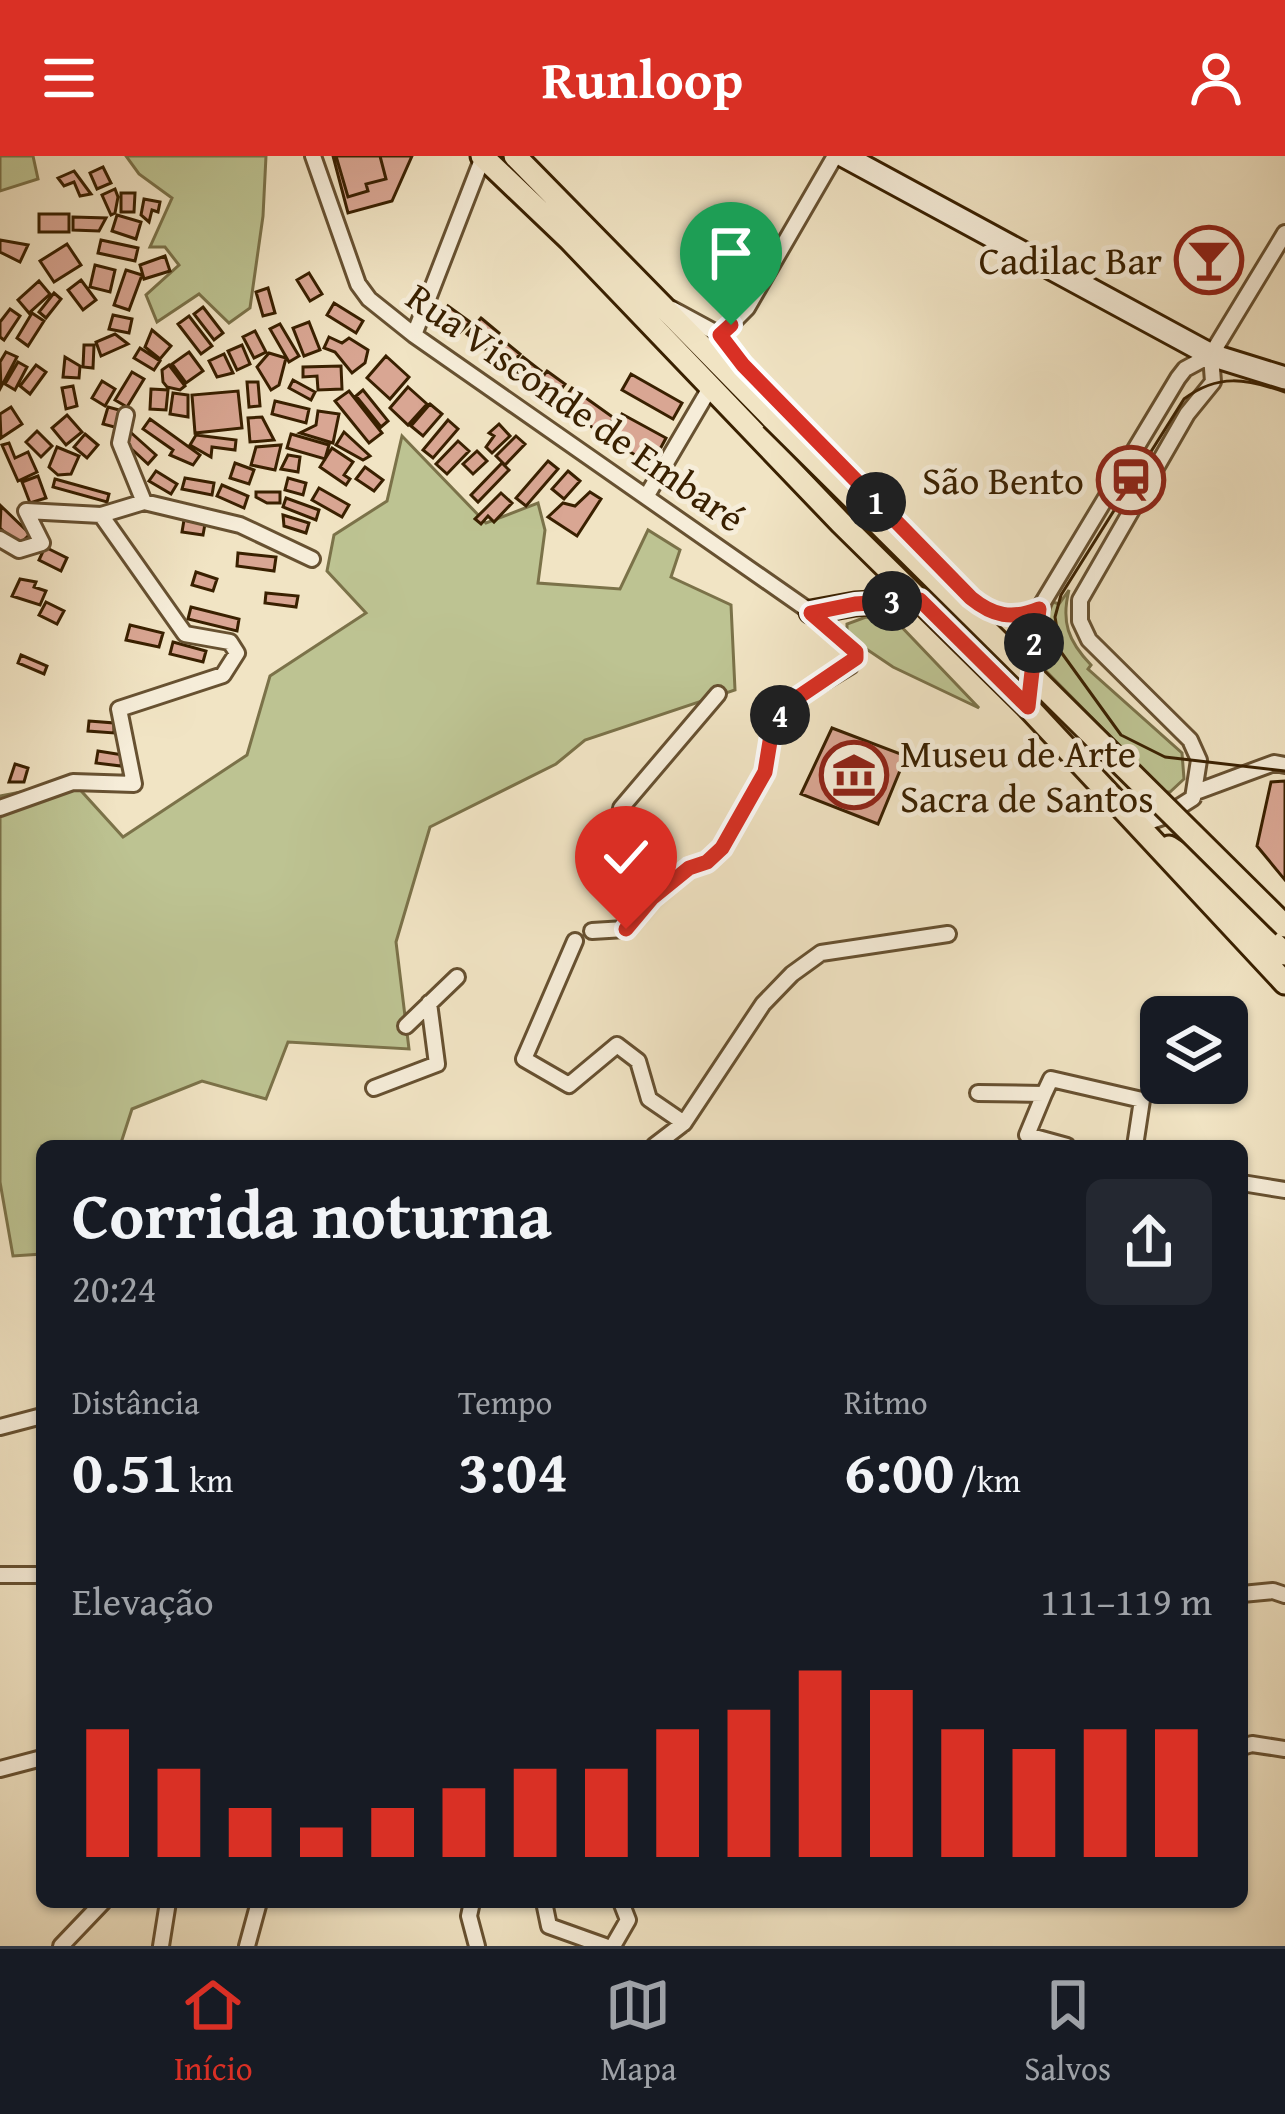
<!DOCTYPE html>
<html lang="pt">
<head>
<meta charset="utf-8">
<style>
	body { margin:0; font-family:"Gentium Book Plus",serif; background:#242831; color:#f1f3f6; height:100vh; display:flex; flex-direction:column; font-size:45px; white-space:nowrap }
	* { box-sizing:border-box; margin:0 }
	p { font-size:39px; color:#9ea1a6 }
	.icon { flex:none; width:66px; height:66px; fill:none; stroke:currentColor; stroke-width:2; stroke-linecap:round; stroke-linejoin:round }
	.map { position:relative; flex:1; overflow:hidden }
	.sheet { position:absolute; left:36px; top:984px; width:1212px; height:768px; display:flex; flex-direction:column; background:#171b24; border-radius:18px; box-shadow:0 3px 9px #0004 }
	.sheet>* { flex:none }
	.fabs { position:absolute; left:1140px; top:840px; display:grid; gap:24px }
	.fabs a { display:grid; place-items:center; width:108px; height:108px; border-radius:18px; background:#171b24; box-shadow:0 3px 9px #0004; font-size:60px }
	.pin { position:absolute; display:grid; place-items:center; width:102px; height:102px; color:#fff; margin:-123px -51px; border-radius:50% 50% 50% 0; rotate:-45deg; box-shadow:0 0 12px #0007 }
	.pin .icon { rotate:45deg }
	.km { position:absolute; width:60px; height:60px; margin:-30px; border-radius:50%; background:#222; color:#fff; font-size:33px; line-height:60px; text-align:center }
	.round { display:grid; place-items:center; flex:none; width:126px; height:126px; border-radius:18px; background:#242831 }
	.overview { display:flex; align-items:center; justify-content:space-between; height:204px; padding:0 36px }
	h1 { font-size:66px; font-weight:600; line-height:90px }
	.metrics { display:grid; grid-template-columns:repeat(3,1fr); gap:18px; height:204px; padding:12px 36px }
	.metrics div { display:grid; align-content:center }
	.metrics b { font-size:60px; font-weight:600 }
	.metrics small { font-size:33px; font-weight:400 }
	.metrics p { font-size:33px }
	.chart { height:336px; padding:24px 36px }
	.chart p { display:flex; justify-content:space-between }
	.chart svg { width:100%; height:216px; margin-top:12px; stroke:#d93025; stroke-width:6 }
	header { display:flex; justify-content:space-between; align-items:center; height:156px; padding:0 36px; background:#d93025; color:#fff; font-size:54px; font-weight:600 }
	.menu { display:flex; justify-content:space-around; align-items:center; height:168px; border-top:3px solid #363941; background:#171b24; font-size:33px; color:#9ea1a6 }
	.menu a { display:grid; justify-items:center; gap:6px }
	.menu .active { color:#d93025 }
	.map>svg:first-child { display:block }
	.green { fill:#bdc392; stroke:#7b7249; stroke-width:3 }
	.building { fill:#d9a693; stroke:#392000; stroke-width:3 }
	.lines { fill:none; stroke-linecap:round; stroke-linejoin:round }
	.minor-casing { stroke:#675131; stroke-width:20 }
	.secondary-casing { stroke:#392000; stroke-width:27 }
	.primary-casing { stroke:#392000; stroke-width:27 }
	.minor { stroke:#f6edd9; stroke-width:14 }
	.secondary { stroke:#f6edd9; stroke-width:21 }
	.primary { stroke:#f1e4c4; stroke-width:21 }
	.tram { stroke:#392000; stroke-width:3 }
	.primary-bridge-casing { stroke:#392000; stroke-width:27; stroke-linecap:butt }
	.primary-bridge { stroke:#f1e4c4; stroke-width:21 }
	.route-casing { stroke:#fff; stroke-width:24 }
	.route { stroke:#d93025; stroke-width:15 }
	.labels { text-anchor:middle; stroke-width:10; stroke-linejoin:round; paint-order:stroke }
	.poi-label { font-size:39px; fill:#392000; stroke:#f6edd9; text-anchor:end }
	.street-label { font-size:39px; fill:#392000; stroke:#f6edd9 }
</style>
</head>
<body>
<header><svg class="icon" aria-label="menu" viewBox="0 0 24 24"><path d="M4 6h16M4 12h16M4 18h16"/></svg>Runloop<svg class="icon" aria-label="person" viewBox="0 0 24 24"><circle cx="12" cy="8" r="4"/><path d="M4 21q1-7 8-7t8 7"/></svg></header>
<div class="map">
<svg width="1285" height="1790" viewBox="0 0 1285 1790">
	<rect width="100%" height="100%" fill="#f1e4c4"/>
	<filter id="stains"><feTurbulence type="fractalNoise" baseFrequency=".00167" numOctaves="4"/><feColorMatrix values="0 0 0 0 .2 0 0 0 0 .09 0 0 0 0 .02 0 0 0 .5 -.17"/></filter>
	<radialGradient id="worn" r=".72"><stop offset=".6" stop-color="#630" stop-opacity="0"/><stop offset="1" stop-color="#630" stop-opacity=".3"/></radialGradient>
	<path class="green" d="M0 0H33L38 23 0 35Z
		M126 0H266L263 60 250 152 229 167 199 138 157 166 146 139 179 109 165 91H150L172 42 139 18Z
		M402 280 486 367 538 347 545 374 538 427 620 433 648 374 680 394 671 421 731 449 735 534 585 584 556 608 430 671 396 786 409 893 288 886 266 943 202 925 132 953 120 990H42V1098L13 1100 0 1026V640L73 626 123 681 247 599 270 520 366 457 327 415 334 379 387 345Z
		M1069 434C1061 466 1068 485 1091 509L1088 513 1182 597 1184 623 1170 636H1165L1046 515C1040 491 1043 469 1053 446L1059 448Z
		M866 461 893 462 979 552 893 511 847 480V468Z"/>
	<path class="building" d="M333 0H412L392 45 348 57Z
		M336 0H380L386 23 366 28 368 35 348 41Z
		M103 11 111 27 97 33 90 17Z
		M74 15 91 38 80 40 74 26 64 30 58 22Z
		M115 33 118 41 115 57 111 59 102 39Z
		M121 37H135L134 56H121Z
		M144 43 160 46 158 56 152 54 149 66 141 59Z
		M39 58H69V76H39Z
		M117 59 141 66 136 83 112 75Z
		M73 61 106 62 99 75 73 74Z
		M0 84 28 89 20 106 0 96Z
		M101 84 138 92 135 105 98 97Z
		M67 88 81 109 54 126 40 105Z
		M165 100 170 115 144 123 140 109Z
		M95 109 115 114 110 136 90 131Z
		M126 114 142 119 129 154 114 149Z
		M309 117 322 138 310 145 297 124Z
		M81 124 96 144 83 154 68 134Z
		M39 125 50 138 29 157 18 144Z
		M268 132 275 157 263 160 256 136Z
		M54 137 61 143 46 162 39 156Z
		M334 147 363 165 356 177 327 159Z
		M448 150 470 166 459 177 442 165Z
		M203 151 223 177 214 184 194 158Z
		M10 153 20 160 4 184 0 181V166Z
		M32 157 44 165 28 190 17 182Z
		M113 159 132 163 129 177 109 173Z
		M189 160 212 190 201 198 178 168Z
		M481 162 499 177 485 193 467 178Z
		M309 166 320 194 304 200 293 172Z
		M280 168 299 200 289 206 270 173Z
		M152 174 171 190 160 203 145 191Z
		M255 175 266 196 254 202 243 181Z
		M115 178 128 188 101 200 96 186Z
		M329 181 342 187 349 182 368 194 365 207 352 217 335 196 324 192Z
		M499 181 520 198 509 212 488 195Z
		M84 189H94L93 212 83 211Z
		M242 189 250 208 237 214 228 195Z
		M140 192 160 205 154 214 134 202Z
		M6 196 17 201 1 231 0 206Z
		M189 196 203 215 186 227 172 208Z
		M269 197 286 202 279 229 271 234 257 211Z
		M224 198 233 217 217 221 209 205Z
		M386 200 409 221 390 243 367 222Z
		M65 201 80 210 79 222 63 221Z
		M523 201 541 215 531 227 513 213Z
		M18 206 27 211 15 234 5 228Z
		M36 209 46 216 30 238 20 230Z
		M169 209 185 230 180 234 167 231 163 226 162 214Z
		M341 210 342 233 318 234 317 220 303 221V211Z
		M547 215 565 228 553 244 535 231Z
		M132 216 144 223 127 251 115 244Z
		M631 218 682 247 673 263 622 234Z
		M293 224 315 236 311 244 289 232Z
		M102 225 115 233 105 250 92 242Z
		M247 226H258L260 250 249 251Z
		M73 230 77 250 66 253 62 232Z
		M408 231 427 248 408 269 390 252Z
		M572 232 614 262 602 278 560 249Z
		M151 233 168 234 166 254 150 253Z
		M363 234 388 265 381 271 356 240Z
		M238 235 242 272 195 277 192 239Z
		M349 235 382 277 369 287 335 245Z
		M173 237 188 239V261L170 258Z
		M275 245 309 253 306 267 272 258Z
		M430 248 442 258 423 280 411 270Z
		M11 251 22 268 1 282 0 258Z
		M108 251 123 255 118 272 103 268Z
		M318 255 339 258 333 287 300 277 316 269Z
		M622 258 666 282 652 308 608 284Z
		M67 259 82 276 66 289 52 272Z
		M262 261 274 284 250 286 248 262Z
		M150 263 200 299 193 309 170 299 173 294 143 273Z
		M448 264 458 273 433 302 423 294Z
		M499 268 510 280 492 297 486 291 494 280 489 277Z
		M128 274 156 299 148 308 123 285Z
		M37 275 52 290 41 301 26 286Z
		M344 276 370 300 363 304 336 289Z
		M85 278 98 289 87 302 74 291Z
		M291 278 329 289 325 303 287 292Z
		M196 279 236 284 235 294 212 291 211 301 190 289Z
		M516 280 525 288 505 309 496 300Z
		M458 285 469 295 447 318 436 308Z
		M9 287 15 302 28 296 37 316 18 325 2 289Z
		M281 289 275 314 251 309 256 291Z
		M57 291 79 300 71 318 58 319 49 311Z
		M332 292 353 306 344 319 350 323 346 329 320 311Z
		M477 295 487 305 473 318 463 308Z
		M288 299 300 301 298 316 281 313Z
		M548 305 558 313 526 350 516 342Z
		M235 307 254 314 249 328 230 322Z
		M502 307 509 314 478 346 471 339Z
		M365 311 383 324 374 335 356 323Z
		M156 315 177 328 171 338 149 325Z
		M568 315 580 325 564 343 552 333Z
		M38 320 46 342 30 347 22 326Z
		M185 322 214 327 212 339 182 333Z
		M288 322 306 327 303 339 285 334Z
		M55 323 109 338 107 346 53 331Z
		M222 329 248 340 244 352 217 340Z
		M319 332 349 349 342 361 312 344Z
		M256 336H280V347H267L256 341Z
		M590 336 601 343 577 380 548 361 563 347 575 350Z
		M501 337 512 347 494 366 488 360 481 368 475 363Z
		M286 342 319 354 316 364 283 351Z
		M1 350 30 378 19 389 0 372Z
		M283 359 309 367 306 377 284 370Z
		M184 364 205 368 203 379 182 376Z
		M45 391 67 402 61 415 39 404Z
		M238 397 276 401 274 415 237 410Z
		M196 416 217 423 213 435 192 429Z
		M20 423 36 426 34 431 46 435 40 449 12 440Z
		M266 437 298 440 296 451 265 447Z
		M46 446 64 455 57 468 39 459Z
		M191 451 239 463 237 475 188 463Z
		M130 469 163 477 159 491 126 484Z
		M173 486 206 495 203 506 170 498Z
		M21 499 47 510 44 518 18 507Z
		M89 565 114 567V577L88 575Z
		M832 572 906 600 878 668 801 638Z
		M98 595 123 599 121 610 96 607Z
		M15 608 28 612 24 626H9Z
		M1285 625V724L1257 690 1271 626Z"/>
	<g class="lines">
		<g class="minor-casing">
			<path id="minor" d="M313 0 358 128 369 143 414 179 811 456 856 496 850 510 794 544 773 567 765 616 722 692 707 706 689 713 652 742 625 773 592 775
				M672 153 720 179 743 209 971 442C993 460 1012 464 1039 453
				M414 179 483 1
				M720 179 747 152 835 0
				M126 259 120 287 144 346
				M646 341 710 232
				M0 383 19 394 42 387 26 355 101 359 144 346 240 369 312 403
				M1028 551 1039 453 1178 222 1185 213 1211 199 1285 77
				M1196 636 1274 607 1285 609
				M0 652 73 626 134 628 119 553 223 519 237 497 230 486 185 478 101 359
				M621 652 718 538
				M1140 669 1163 661 1193 642 1199 604 1190 584 1089 484 1080 465V444L1187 258 1213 226 1211 199
				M575 785 524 903 569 929 617 889 638 905 649 943 684 967
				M406 870 457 821
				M374 932 437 908 429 847
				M978 937 1044 938 1051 923 1142 944 1135 990
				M1044 938 1027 979 1067 990
				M654 990 684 967 763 848 792 818 821 797 948 778
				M1242 1027 1285 1034
				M0 1271 42 1260
				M0 1419H42
				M1242 1438 1273 1435 1285 1439
				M1242 1591 1252 1588 1285 1593
				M0 1613 42 1602
				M472 1746 469 1760 477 1790
				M544 1746 549 1770 605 1790
				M61 1790 103 1746
				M161 1790 168 1746
				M247 1790 259 1746
				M613 1790 628 1764 621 1746"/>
		</g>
		<g class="secondary-casing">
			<path id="secondary" d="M844 0 1211 199 1285 222"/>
		</g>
		<g class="primary-casing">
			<path id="primary" d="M482 0 570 84 841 367 1028 551 1285 827
				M515 0 772 262
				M811 456 855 448 920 444
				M1169 691 1192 706 1285 798"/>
		</g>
		<use href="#minor" class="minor"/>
		<use href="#secondary" class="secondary"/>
		<use href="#primary" class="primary"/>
		<path class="tram" d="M1285 236C1247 223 1218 217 1184 243L1061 439 1055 461 1061 496 1121 579 1165 601 1285 615"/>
		<g class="primary-bridge-casing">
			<path id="primary-bridge" d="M772 262 1285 770"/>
		</g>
		<use href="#primary-bridge" class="primary-bridge"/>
	</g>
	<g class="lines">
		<g class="route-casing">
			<path id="route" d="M626 773 652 742 689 712 707 706 722 692 765 616 773 567 794 544 856 502V496L811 457 855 448 920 444 1028 551 1039 453C1012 464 993 460 971 442L743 209 720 179 731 169"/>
		</g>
		<use href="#route" class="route"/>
	</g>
	<defs>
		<g id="bar-ring" transform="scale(3.45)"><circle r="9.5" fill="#f6edd9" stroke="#8f2418" stroke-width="1.5"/><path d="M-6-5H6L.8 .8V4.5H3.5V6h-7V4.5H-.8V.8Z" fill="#8f2418"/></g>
		<g id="station-ring" transform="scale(3.45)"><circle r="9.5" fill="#f6edd9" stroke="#8f2418" stroke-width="1.5"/><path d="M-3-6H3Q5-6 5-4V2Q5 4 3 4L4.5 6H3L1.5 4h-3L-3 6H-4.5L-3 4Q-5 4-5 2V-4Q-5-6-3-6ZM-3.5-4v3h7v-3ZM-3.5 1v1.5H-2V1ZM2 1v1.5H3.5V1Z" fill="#8f2418"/></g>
		<g id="museum-ring" transform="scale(3.45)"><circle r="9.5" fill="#f6edd9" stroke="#8f2418" stroke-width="1.5"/><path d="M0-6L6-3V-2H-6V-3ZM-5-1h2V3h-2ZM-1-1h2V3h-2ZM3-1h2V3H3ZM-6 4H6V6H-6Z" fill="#8f2418"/></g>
	</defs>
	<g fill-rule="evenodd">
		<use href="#bar-ring" x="1209" y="104"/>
		<use href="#station-ring" x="1131" y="324"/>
		<use href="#museum-ring" x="854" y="619"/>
	</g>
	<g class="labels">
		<g class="poi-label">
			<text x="1162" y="118">Cadilac Bar</text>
			<text x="1084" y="338">São Bento</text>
			<text x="900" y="611" text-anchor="start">Museu de Arte<tspan x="900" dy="45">Sacra de Santos</tspan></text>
		</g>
		<g class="street-label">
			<text transform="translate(576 251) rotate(35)" y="14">Rua Visconde de Embaré</text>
		</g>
	</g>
	<rect width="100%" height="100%" filter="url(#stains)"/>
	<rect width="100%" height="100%" fill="url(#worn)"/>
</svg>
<div class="fabs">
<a><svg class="icon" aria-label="layers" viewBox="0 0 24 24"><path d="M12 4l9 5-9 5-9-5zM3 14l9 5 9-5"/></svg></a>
</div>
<div class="pin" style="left:731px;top:169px;background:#1e9e55"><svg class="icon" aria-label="arrive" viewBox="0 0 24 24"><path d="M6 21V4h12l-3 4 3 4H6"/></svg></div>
<div class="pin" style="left:626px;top:773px;background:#d93025"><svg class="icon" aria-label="check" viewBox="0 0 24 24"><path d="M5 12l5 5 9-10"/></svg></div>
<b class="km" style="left:876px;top:346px">1</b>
<b class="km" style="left:1034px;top:487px">2</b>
<b class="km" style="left:892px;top:445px">3</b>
<b class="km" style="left:780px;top:559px">4</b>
<section class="sheet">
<div class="overview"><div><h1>Corrida noturna</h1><p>20:24</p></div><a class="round"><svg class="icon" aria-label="share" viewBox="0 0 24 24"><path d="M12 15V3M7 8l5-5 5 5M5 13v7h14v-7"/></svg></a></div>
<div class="metrics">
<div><p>Distância</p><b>0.51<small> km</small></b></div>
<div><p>Tempo</p><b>3:04</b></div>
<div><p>Ritmo</p><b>6:00<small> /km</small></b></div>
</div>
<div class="chart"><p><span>Elevação</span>111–119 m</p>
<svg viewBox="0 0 160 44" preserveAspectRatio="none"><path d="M5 44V18M15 44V26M25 44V34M35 44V38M45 44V34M55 44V30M65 44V26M75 44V26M85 44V18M95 44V14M105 44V6M115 44V10M125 44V18M135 44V22M145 44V18M155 44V18"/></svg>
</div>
</section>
</div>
<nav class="menu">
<a class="active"><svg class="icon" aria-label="home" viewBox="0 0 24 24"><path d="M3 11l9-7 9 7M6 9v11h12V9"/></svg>Início</a>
<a><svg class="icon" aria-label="map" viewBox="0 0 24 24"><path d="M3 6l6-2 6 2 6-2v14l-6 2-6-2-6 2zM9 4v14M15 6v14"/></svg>Mapa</a>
<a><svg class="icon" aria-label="saved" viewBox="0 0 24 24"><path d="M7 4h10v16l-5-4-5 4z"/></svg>Salvos</a>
</nav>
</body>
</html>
